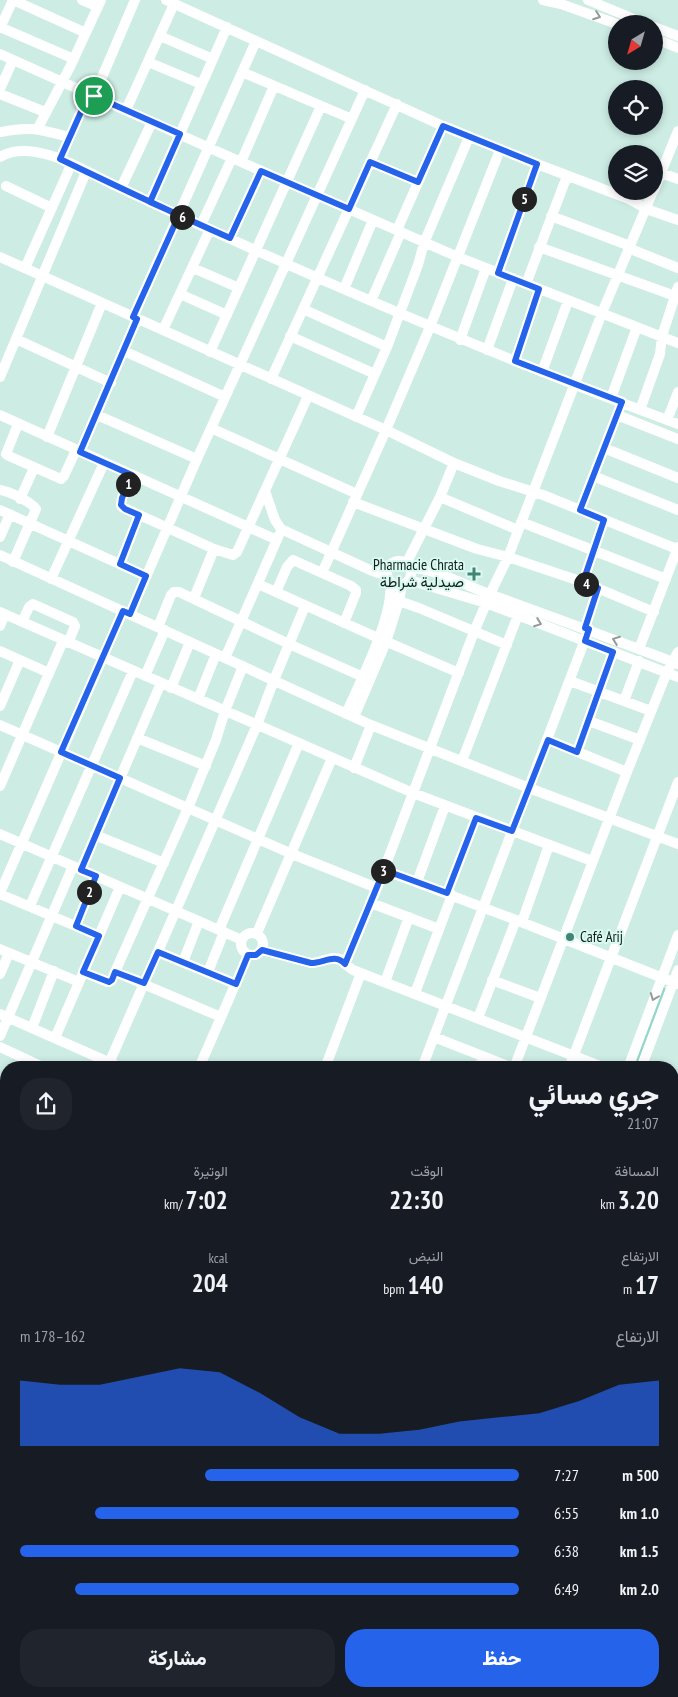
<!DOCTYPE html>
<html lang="ar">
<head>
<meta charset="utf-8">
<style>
	body { margin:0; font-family:"PT Sans Narrow",Vazirmatn,sans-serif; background:#20242c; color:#f1f3f6; direction:rtl; height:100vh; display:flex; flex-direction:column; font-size:19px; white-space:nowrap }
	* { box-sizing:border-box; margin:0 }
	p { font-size:16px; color:#9ea1a6 }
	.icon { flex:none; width:28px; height:28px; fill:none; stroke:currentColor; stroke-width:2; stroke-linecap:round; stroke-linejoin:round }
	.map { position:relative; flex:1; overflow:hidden; direction:ltr }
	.sheet { position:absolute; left:0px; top:1061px; width:679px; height:636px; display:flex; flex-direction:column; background:#171b24; border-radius:20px 20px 0 0; box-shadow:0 2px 8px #0003; direction:rtl }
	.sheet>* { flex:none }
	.needle { width:32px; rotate:217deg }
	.buttons { position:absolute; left:608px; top:15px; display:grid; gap:10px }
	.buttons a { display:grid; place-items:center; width:55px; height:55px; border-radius:50%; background:#171b24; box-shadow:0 2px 8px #0003; font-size:25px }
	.pin { position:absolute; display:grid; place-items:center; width:42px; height:42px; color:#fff; margin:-21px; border:2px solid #fff; border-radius:50%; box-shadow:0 1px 5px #0007 }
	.km { position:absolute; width:25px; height:25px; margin:-12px; border-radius:50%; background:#222; color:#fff; font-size:14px; line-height:25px; text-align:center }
	.round { display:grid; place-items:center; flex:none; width:52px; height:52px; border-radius:20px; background:#20242c }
	.head { display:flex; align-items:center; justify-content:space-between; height:85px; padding:0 20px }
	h1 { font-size:28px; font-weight:800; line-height:38px }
	.figures { display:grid; grid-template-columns:repeat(3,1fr); gap:8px; height:85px; padding:5px 20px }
	.figures div { display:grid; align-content:center }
	.figures b { font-size:25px; font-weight:800 }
	.figures small { font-size:14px; font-weight:400 }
	.figures p { font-size:14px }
	.chart { height:140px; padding:10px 20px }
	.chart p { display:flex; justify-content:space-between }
	.chart svg { width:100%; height:90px; margin-top:5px; fill:#2563eb; opacity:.7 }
	.primary-button { display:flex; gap:10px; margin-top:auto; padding:10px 20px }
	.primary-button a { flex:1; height:58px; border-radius:20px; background:#2563eb; color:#fff; font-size:20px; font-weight:800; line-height:58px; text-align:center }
	.primary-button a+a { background:#20242c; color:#f1f3f6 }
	ul { padding:0 20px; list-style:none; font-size:16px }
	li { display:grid; grid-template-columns:80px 60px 1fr; align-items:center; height:38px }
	li i { height:12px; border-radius:6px; background:#2563eb }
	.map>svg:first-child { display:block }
	.park { fill:#94d6c7 }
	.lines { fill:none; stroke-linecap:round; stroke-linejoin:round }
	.minor { stroke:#fff; stroke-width:10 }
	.major { stroke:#8ac6bb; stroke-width:12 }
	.oneway { stroke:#959a99 }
	.route-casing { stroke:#fff; stroke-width:10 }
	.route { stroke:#2563eb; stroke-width:6 }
	.poi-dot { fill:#428577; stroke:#d9f9f1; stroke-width:2 }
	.labels { text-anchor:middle; stroke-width:4; stroke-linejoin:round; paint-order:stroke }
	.poi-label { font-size:15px; fill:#131f1c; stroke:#d9f9f1; text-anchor:end }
</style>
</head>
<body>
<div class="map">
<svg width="678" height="1697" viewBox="0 0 678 1697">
	<rect width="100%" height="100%" fill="#ccece4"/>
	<path class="park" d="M662 987 668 989 638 1067 631 1068Z
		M3 1120 6 1121V1150L0 1147V1128Z"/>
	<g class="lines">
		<path class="minor" d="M13 0 86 33
			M82 0 98 7
			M166 0 443 126 537 164 629 199 649 210 678 220
			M543 0 561 4 617 24
			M588 0 646 24
			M0 27 74 59
			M654 27 678 36
			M0 28 13 0
			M160 36 213 59
			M654 38 678 48
			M0 54 232 158 458 257 678 343
			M148 62 201 84
			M242 72 352 119
			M0 89 13 60
			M0 94 45 112
			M94 96 135 0
			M126 110 174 4
			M38 128 71 65 101 0
			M0 132C31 126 40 129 69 137
			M0 157C33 137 85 171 116 186 300 273 487 353 678 424
			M60 159 89 93
			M241 162 274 86
			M370 162 418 182
			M661 173 678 179
			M6 186 52 208
			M121 188 152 122
			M654 190 678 131
			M150 202 227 27
			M551 216 630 246
			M201 225 232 158
			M397 230 443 126
			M230 238 261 171
			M539 247 678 297
			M628 248 678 268
			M0 257 386 430 454 463 499 481 543 495 677 549
			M25 268 71 165
			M193 268 239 288
			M498 273 537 164
			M526 284 567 176
			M344 289 373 220
			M180 294 227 315
			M371 301 401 232
			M303 309 387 347
			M133 317 256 41
			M163 330 210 229
			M290 336 375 374
			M16 339 111 383
			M460 340 486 268
			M487 350 513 279
			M124 351 225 397
			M210 352 321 106
			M515 361 539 289
			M542 372 568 301
			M0 377 86 172
			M271 379 397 104
			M611 398 637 327
			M640 410 660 354 662 336 678 287
			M0 415 277 540
			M97 415 197 459
			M617 415 678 439
			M356 417 387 347 418 265 424 243 469 137
			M667 420 678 392
			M18 424 6 454 9 456 61 479 64 476 76 450
			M211 428 357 494
			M47 437 102 303
			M604 448 678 478
			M80 452 137 319
			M132 475 122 498 121 505 122 507 214 549 233 555 237 552 308 396
			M593 476 678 510
			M0 490C10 492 30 501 36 509L13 562
			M265 491 275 520 281 529 370 570 387 576
			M440 497 518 530
			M20 499 34 468
			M353 502 477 549 508 557 583 582 654 612
			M0 510 146 576
			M580 510 622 402
			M521 522 666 579
			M0 537 10 514
			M0 555 371 725 529 788 678 844
			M387 573a12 12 0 1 1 24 0a12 12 0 1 1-24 0Z
			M120 564 139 515
			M406 564 440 497 454 463
			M410 568C438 569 466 586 492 595 554 618 616 640 678 664
			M322 573 386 430 430 327 500 150
			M51 579 104 463
			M409 580 486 603 678 677
			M583 582 604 520
			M258 584 378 638 459 673
			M276 592 287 567 293 560 351 586 356 590V593L344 623
			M194 598 214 549
			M393 599 419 608 507 645
			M0 612 413 793 592 861
			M130 614 197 459 365 90
			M22 622 29 607 33 604 73 622 75 626 68 643
			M0 626 5 614
			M158 627 171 595 174 592H179L289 644 370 680
			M585 627 598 588
			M639 649 678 547
			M0 651 49 673
			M225 658 279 535
			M145 676 165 630
			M570 681 651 711
			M171 688 190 642
			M198 699 216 654
			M624 701 639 661
			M0 706 20 660
			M346 714C360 681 395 615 390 581
			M354 717 386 642 399 601 402 585
			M589 721 640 740
			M0 725 292 854 377 888
			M137 738 206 766
			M548 740 627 772
			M577 752 613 652
			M462 761 518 615
			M354 768 371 725
			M0 786 63 641
			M0 834 242 940
			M95 835 164 863
			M81 869 161 683
			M384 870 516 920 678 984
			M417 882 445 806
			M0 893 123 611
			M447 893 476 818
			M0 894 99 936
			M371 903 439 929
			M30 906 133 671
			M522 922 549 845
			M76 926 96 876
			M219 930 299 743
			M241 944a11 11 0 1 1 22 0a11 11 0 1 1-22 0Z
			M257 933 332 758
			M0 949 79 982
			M262 950 311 963C320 963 332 955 340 959 344 961 348 967 353 970L605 1068
			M158 952 236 984
			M183 962 199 921
			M345 964 377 888 474 632 490 594 508 557 602 313 653 191
			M83 972 107 982 111 981 188 808 216 740 225 711 243 666
			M115 972 221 1017
			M208 972 224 932
			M0 974 9 953
			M492 980 540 998
			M385 982 409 917
			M415 993 452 895
			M0 1014 122 1068
			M478 1018 516 920
			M32 1028 54 971
			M0 1036 73 866
			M434 1037 513 1068
			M55 1038 120 887
			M0 1047 45 1068
			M107 1068 257 725 274 680 305 606
			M199 1068 248 955
			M325 1068 361 973
			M422 1068 589 629
			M479 1068 483 1056
			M514 1068 627 772 667 672 678 652
			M569 1068 678 782
			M628 1068 678 935
			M641 1068 678 970
			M672 1093 678 1095
			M0 1112 6 1115
			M672 1138 678 1123
			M672 1280 678 1266
			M672 1339 678 1341
			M672 1396 676 1398 672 1410
			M672 1484 678 1487
			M672 1514 678 1500
			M672 1566 678 1569
			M672 1618 678 1644
			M550 1691 551 1697
			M617 1691 618 1697"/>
		<path class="major" d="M0 1155 6 1158
			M672 1531 678 1534"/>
	</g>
	<defs><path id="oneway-chevron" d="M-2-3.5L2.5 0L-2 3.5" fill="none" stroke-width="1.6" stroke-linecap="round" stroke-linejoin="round" transform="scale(1.25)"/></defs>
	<g class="oneway">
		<use href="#oneway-chevron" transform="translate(597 16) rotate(20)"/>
		<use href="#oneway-chevron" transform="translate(538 623) rotate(21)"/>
		<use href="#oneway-chevron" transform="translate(616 640) rotate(-159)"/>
		<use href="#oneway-chevron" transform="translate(654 997) rotate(111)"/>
	</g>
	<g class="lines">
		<g class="route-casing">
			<path id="route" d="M94 96 180 134 150 202 179 215 133 317 137 319 80 452 132 475 122 498 121 505 125 509 139 515 120 564 146 576 130 614 123 611 61 752 120 778 81 870 96 876 76 926 99 936 83 972 109 982 112 980 115 972 144 983 158 952 236 984 248 955H256L262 950 311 963C324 963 335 953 345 964L384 870 447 893 476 818 512 831 548 740 577 752 613 652 585 641 589 629 585 628 598 588 583 582 604 520 580 510 622 402 515 361 539 289 498 273 537 164 443 126 418 182 370 162 349 209 261 171 230 238C173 213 116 186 60 159L89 94 94 96"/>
		</g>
		<use href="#route" class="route"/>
	</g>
	<g class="poi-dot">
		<path d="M471.5 566.5h5v5h5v5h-5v5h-5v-5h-5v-5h5z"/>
		<circle cx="570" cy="937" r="5"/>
	</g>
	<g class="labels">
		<g class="poi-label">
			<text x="464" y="570">Pharmacie Chrata<tspan x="464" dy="17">صيدلية شراطة</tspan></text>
			<text x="580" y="942" text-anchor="start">Café Arij</text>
		</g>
	</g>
</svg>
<div class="buttons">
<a><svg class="needle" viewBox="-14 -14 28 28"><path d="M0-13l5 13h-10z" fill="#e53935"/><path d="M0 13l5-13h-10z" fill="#9ea1a6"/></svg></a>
<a><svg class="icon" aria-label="locate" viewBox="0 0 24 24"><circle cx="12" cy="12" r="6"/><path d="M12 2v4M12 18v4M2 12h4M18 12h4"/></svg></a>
<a><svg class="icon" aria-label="layers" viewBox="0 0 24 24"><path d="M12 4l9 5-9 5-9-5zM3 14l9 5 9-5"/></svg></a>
</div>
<div class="pin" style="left:94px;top:96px;background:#1e9e55"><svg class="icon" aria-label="arrive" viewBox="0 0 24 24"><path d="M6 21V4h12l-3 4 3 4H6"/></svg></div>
<b class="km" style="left:128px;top:484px">1</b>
<b class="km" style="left:89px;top:892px">2</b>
<b class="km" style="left:383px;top:871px">3</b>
<b class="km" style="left:586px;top:584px">4</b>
<b class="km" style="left:524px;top:199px">5</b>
<b class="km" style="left:182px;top:217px">6</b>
<section class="sheet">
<div class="head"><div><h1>جري مسائي</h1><p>21:07</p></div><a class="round"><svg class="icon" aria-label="share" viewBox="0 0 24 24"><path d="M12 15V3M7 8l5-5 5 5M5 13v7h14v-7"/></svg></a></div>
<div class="figures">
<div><p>المسافة</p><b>3.20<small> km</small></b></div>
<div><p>الوقت</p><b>22:30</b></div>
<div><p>الوتيرة</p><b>7:02<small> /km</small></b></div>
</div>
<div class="figures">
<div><p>الارتفاع</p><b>17<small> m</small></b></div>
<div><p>النبض</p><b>140<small> bpm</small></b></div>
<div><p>kcal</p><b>204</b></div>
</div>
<div class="chart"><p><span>الارتفاع</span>162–178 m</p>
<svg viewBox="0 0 160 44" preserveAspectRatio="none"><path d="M0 44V12L10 14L20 14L30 10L40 6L50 8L60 18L70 30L80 38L90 38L100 36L110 32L120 30L130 28L140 22L150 14L160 12V44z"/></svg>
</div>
<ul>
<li><b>500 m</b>7:27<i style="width:63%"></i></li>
<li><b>1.0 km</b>6:55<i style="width:85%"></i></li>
<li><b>1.5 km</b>6:38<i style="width:100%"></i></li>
<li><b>2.0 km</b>6:49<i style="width:89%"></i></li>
</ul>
<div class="primary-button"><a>حفظ</a><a>مشاركة</a></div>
</section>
</div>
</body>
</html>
